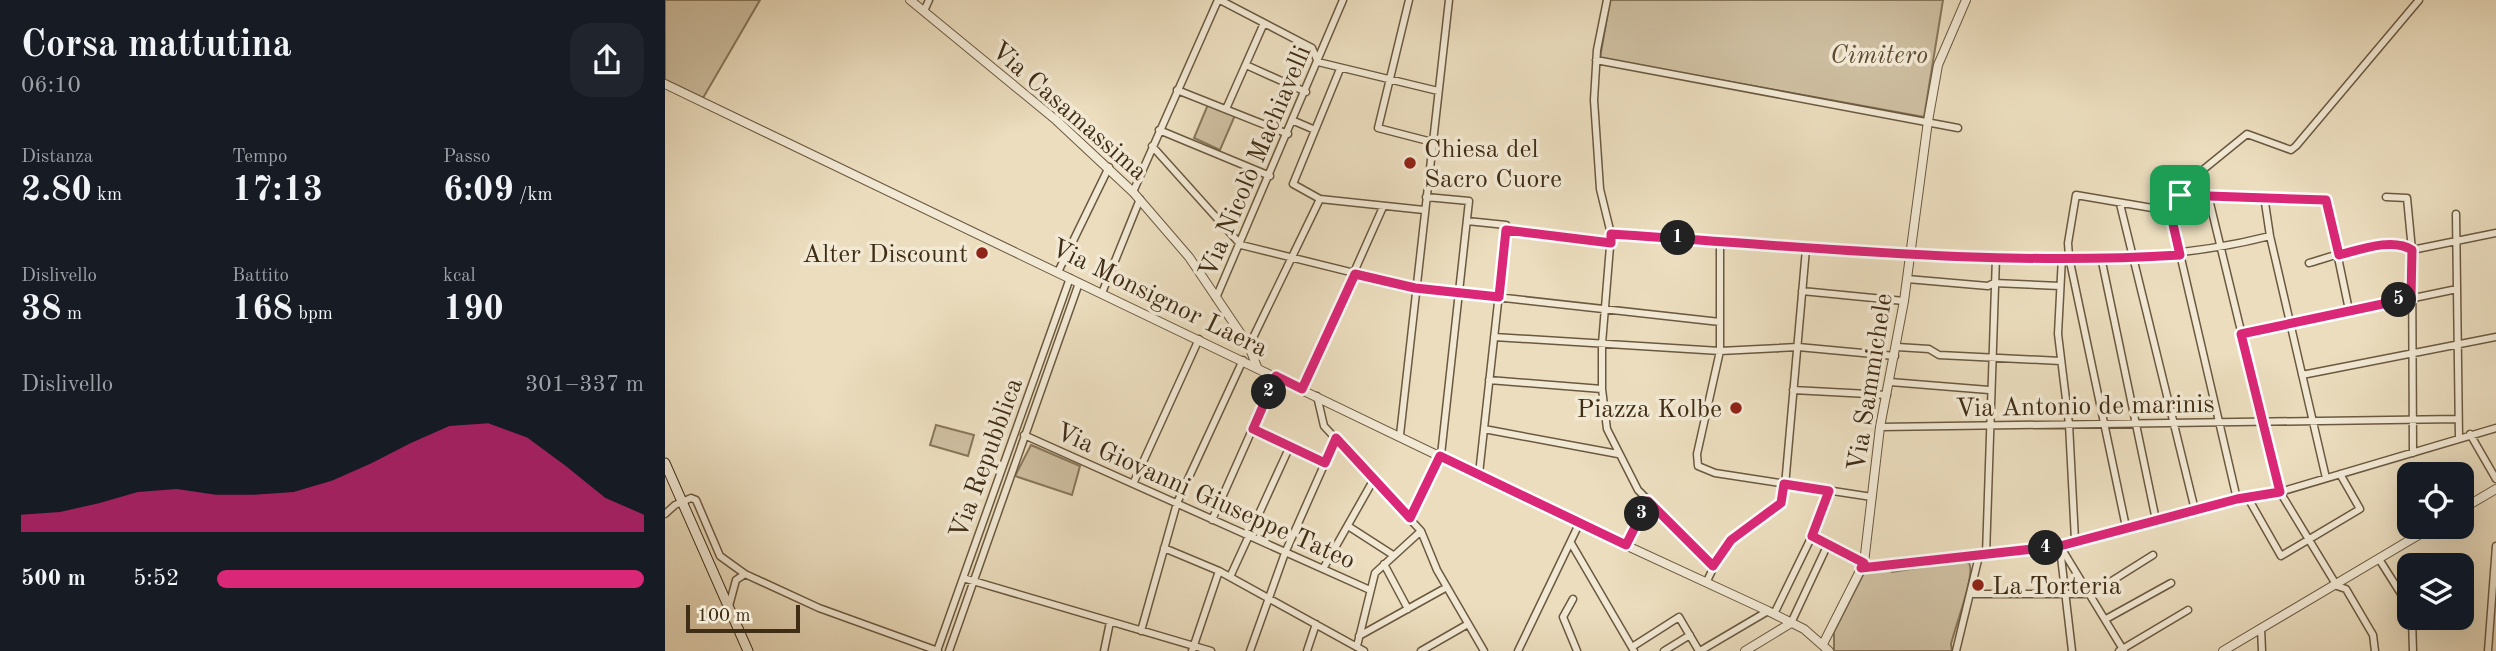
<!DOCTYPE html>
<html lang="it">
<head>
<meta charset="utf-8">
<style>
	body { margin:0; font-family:"Old Standard TT",serif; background:#20242c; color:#f1f3f6; height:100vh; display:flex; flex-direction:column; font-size:26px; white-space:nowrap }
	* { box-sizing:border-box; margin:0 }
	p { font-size:23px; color:#9ea1a6 }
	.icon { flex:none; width:38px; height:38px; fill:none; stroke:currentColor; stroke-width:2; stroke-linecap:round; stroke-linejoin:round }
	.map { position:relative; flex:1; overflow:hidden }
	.details { display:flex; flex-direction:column; background:#171b24; width:665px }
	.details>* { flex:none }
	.controls { position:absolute; left:1732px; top:462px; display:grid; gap:14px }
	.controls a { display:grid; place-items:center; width:77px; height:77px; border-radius:14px; background:#171b24; box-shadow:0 7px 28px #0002; font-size:35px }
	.scale { position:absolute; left:21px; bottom:18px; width:114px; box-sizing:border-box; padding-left:7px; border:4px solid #402d15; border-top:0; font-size:19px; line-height:24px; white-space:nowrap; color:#402d15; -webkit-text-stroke:5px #f2e9d5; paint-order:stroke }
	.pin { position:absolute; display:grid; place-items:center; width:60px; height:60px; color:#fff; margin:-30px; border-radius:14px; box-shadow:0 4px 10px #0006 }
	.km { position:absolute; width:35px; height:35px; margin:-18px; border-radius:50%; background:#222; color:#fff; font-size:19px; line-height:35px; text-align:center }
	.round { display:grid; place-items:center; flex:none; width:74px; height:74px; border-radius:21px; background:#20242c }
	.overview { display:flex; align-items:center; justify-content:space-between; height:119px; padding:0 21px }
	h1 { font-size:38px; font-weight:700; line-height:52px }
	.metrics { display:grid; grid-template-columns:repeat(3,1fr); gap:10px; height:119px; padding:7px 21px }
	.metrics div { display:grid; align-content:center }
	.metrics b { font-size:35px; font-weight:700 }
	.metrics small { font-size:19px; font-weight:400 }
	.metrics p { font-size:19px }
	.chart { height:196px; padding:14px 21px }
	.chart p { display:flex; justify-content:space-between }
	.chart svg { width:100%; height:126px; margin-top:7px; fill:#db2777; opacity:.7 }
	ul { padding:0 21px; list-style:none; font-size:23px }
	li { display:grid; grid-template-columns:112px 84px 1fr; align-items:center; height:52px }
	li i { height:18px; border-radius:9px; background:#db2777 }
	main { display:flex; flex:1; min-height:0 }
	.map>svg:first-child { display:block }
	.green { fill:#cebfa1; stroke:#87765b; stroke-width:2 }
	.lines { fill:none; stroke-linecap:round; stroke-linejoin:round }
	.minor-casing { stroke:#6b593f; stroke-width:9 }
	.tertiary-casing { stroke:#6b593f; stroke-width:10 }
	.secondary-casing { stroke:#402d15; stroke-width:11 }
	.minor { stroke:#f2e9d5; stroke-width:6 }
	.tertiary { stroke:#f2e9d5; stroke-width:8 }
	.secondary { stroke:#f2e9d5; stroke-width:9 }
	.route-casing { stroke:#fff; stroke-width:14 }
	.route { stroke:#db2777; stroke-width:9 }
	.poi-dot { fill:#8f2418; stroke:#f2e9d5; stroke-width:2.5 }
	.labels { text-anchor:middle; stroke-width:7; stroke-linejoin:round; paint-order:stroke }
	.park-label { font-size:26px; font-style:italic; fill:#5c4a31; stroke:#f2e9d5 }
	.street-label { font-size:26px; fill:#402d15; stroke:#f2e9d5 }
	.poi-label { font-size:26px; fill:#402d15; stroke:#f2e9d5; text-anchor:start }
</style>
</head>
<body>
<main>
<section class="details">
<div class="overview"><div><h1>Corsa mattutina</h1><p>06:10</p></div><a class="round"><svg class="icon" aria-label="share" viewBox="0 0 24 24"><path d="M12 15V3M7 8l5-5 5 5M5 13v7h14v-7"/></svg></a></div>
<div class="metrics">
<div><p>Distanza</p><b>2.80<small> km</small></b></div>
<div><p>Tempo</p><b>17:13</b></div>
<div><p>Passo</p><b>6:09<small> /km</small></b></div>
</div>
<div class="metrics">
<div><p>Dislivello</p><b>38<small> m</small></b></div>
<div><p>Battito</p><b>168<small> bpm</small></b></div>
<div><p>kcal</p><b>190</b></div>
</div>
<div class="chart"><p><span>Dislivello</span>301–337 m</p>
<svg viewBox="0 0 160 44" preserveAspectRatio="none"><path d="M0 44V38L10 37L20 34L30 30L40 29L50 31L60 31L70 30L80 26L90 20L100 13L110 7L120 6L130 11L140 21L150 32L160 38V44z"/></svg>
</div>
<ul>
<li><b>500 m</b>5:52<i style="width:100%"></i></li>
</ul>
</section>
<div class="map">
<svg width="1831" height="651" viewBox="0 0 1831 651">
	<rect width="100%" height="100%" fill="#ebddbe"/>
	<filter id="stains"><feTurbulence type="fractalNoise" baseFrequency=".00286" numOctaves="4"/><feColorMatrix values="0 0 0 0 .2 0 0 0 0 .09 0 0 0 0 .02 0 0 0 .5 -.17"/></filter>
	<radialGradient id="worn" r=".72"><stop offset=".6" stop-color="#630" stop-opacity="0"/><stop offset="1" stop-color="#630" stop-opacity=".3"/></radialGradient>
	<path class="green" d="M0 0H95L38 98 0 80Z
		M945 0H1278L1259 117 935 58Z
		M544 102 571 113 555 150 529 138Z
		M271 425 309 435 303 456 265 445Z
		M366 445 415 466 407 495 350 476Z
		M1295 561 1304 563C1311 573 1290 627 1286 644L1287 651H1169V632L1199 573 1222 569 1227 572Z"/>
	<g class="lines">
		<g class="minor-casing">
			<path id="minor" d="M555 0 647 48 653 62 773 91
				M744 0 713 128 767 142
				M942 0 932 50 929 100 935 189 946 234 937 344V389L942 429 973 490 1048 566
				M259 11 264 0
				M931 60 1293 128
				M581 65 641 92
				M675 69 628 184 655 199 759 210
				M512 90 623 134
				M561 109 599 23
				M629 121 650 130
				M494 130 605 176
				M487 146 576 245 750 288 1055 322
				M468 192 553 0
				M1515 195 1661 200 1684 310
				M1543 195 1615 492 1672 586 1681 589 1708 635 1710 651
				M1599 196 1605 236 1661 478
				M1721 197 1742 198 1747 250 1748 453
				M1455 204 1530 510
				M1505 211 1523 182 1582 134 1626 150 1631 146 1754 0
				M1505 211 1572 499
				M1791 214 1794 438
				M802 221 841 225V230L946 243
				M946 234C1084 243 1220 256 1358 257 1446 258 1519 258 1605 236
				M1055 241V351L1032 454 1033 466 1050 473 1207 497
				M1397 257 1393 334 1404 424 1410 540
				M1436 257 1491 520
				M1644 263C1669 256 1725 235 1747 250L1831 233
				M393 272 444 167
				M1242 279 1323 286 1329 283 1395 286
				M1137 291 1239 301
				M437 293 475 199
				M551 298 678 0
				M1576 334 1792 289
				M829 337 1055 351 1133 347 1230 356
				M584 346 655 199
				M1232 347 1264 349 1274 355 1396 361
				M1637 375 1831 337
				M824 380 937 389
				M1225 382 1324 390
				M637 389 718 207
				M1128 390 1222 395
				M652 396 659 426 756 531 772 570 819 651
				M1215 427 1793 419
				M588 429 660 463
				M819 429 953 454
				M1805 434 1831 479
				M359 435 705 590
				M735 435 784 0
				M814 474 841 230
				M468 484 534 339
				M1583 498 1616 556 1695 509 1675 474
				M0 514 10 505 26 498 31 500 55 556 80 574
				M745 518 776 455 804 201 761 197
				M547 520 611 376
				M683 526 728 555
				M1461 527 1404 257 1403 243 1411 195 1505 211
				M1147 536 1199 563
				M906 543 969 651
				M961 545 983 501
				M1395 546 1459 651
				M499 548 554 571 699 651
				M1395 548 1407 651
				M1321 555 1331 257
				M1714 559 1745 608
				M719 564 743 609
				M1196 568 1395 546 1572 499 1615 492 1831 428
				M658 569 709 479
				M565 577 625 446
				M298 578 546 651
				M1042 581 1058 548 1113 506 1119 497 1141 249
				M1306 594H1426L1488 555
				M908 599 898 617 912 651
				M64 606 71 580 80 574 154 608 273 651
				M1109 614 1147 536 1164 491
				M1747 618 1748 651
				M1441 619 1506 583
				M1126 623 1163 544
				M1596 628 1597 651
				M476 631 512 503 578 360
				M694 636 782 587
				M692 646 710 573 756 531
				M967 647 1014 617 1034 651
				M272 651 405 278
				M284 651 414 283
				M439 651 445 622
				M527 651 554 571
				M585 651 620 553 671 438
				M642 651 651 624
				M756 651 803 624
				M853 651 914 524
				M999 651 1025 635
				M1035 651 1103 611
				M1291 651 1314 556
				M1454 651 1523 610
				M1823 651 1831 546"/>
		</g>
		<g class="tertiary-casing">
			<path id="tertiary" d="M245 0 391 120 468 192 524 257 584 346 592 367
				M0 84 930 531 1103 611 1139 629 1164 651
				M1797 509 1831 489
				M1158 644 1199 563 1215 427 1239 301 1263 121 1273 65 1301 0
				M1080 651 1126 623
				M1558 651 1767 527"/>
		</g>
		<g class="secondary-casing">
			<path id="secondary" d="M0 463 83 651"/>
		</g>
		<use href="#minor" class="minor"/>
		<use href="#tertiary" class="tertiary"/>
		<use href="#secondary" class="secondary"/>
	</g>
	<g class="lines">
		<g class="route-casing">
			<path id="route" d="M1515 195 1661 200 1674 255C1694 250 1728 237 1747 250L1746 298 1576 334 1615 492 1572 499 1395 546 1196 568 1199 563 1147 536 1164 491 1119 484 1116 503 1066 540 1048 566 983 501 961 545 775 456 745 518 671 438 660 463 588 429 611 376 637 389 690 274 750 288 834 297 841 230 946 243V234C1136 246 1325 267 1515 255L1505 211Z"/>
		</g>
		<use href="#route" class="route"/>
	</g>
	<g class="poi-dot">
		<circle cx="745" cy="163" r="7"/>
		<circle cx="317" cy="253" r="7"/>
		<circle cx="1071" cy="408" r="7"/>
		<circle cx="1313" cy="585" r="7"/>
	</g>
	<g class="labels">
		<g class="park-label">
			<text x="1214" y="63">Cimitero</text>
		</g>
		<g class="street-label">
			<text transform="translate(405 110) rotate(41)" y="9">Via Casamassima</text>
			<text transform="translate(589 161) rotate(-67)" y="9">Via Nicolò Machiavelli</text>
			<text transform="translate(495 297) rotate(26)" y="9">Via Monsignor Laera</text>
			<text transform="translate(1204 382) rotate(-81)" y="9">Via Sammichele</text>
			<text transform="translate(1420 405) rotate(-1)" y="9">Via Antonio de marinis</text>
			<text transform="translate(320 458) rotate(-70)" y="9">Via Repubblica</text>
			<text transform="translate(541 495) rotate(24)" y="9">Via Giovanni Giuseppe Tateo</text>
		</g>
		<g class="poi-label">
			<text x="759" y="157">Chiesa del<tspan x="759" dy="30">Sacro Cuore</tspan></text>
			<text x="303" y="262" text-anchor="end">Alter Discount</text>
			<text x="1057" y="417" text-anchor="end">Piazza Kolbe</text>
			<text x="1327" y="594">La Torteria</text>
		</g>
	</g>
	<rect width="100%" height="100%" filter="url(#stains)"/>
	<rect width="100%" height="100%" fill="url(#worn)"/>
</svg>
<div class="controls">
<a><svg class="icon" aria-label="locate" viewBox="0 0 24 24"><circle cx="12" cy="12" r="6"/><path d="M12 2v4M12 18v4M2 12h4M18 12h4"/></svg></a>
<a><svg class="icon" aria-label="layers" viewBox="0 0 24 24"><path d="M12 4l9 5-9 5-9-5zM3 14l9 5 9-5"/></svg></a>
</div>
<div class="scale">100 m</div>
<div class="pin" style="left:1515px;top:195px;background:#1e9e55"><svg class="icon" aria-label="arrive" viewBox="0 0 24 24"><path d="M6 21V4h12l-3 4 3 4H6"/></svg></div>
<b class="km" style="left:1013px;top:238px">1</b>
<b class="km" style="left:604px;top:392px">2</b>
<b class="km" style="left:977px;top:514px">3</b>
<b class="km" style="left:1381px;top:548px">4</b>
<b class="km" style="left:1734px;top:300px">5</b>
</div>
</main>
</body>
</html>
